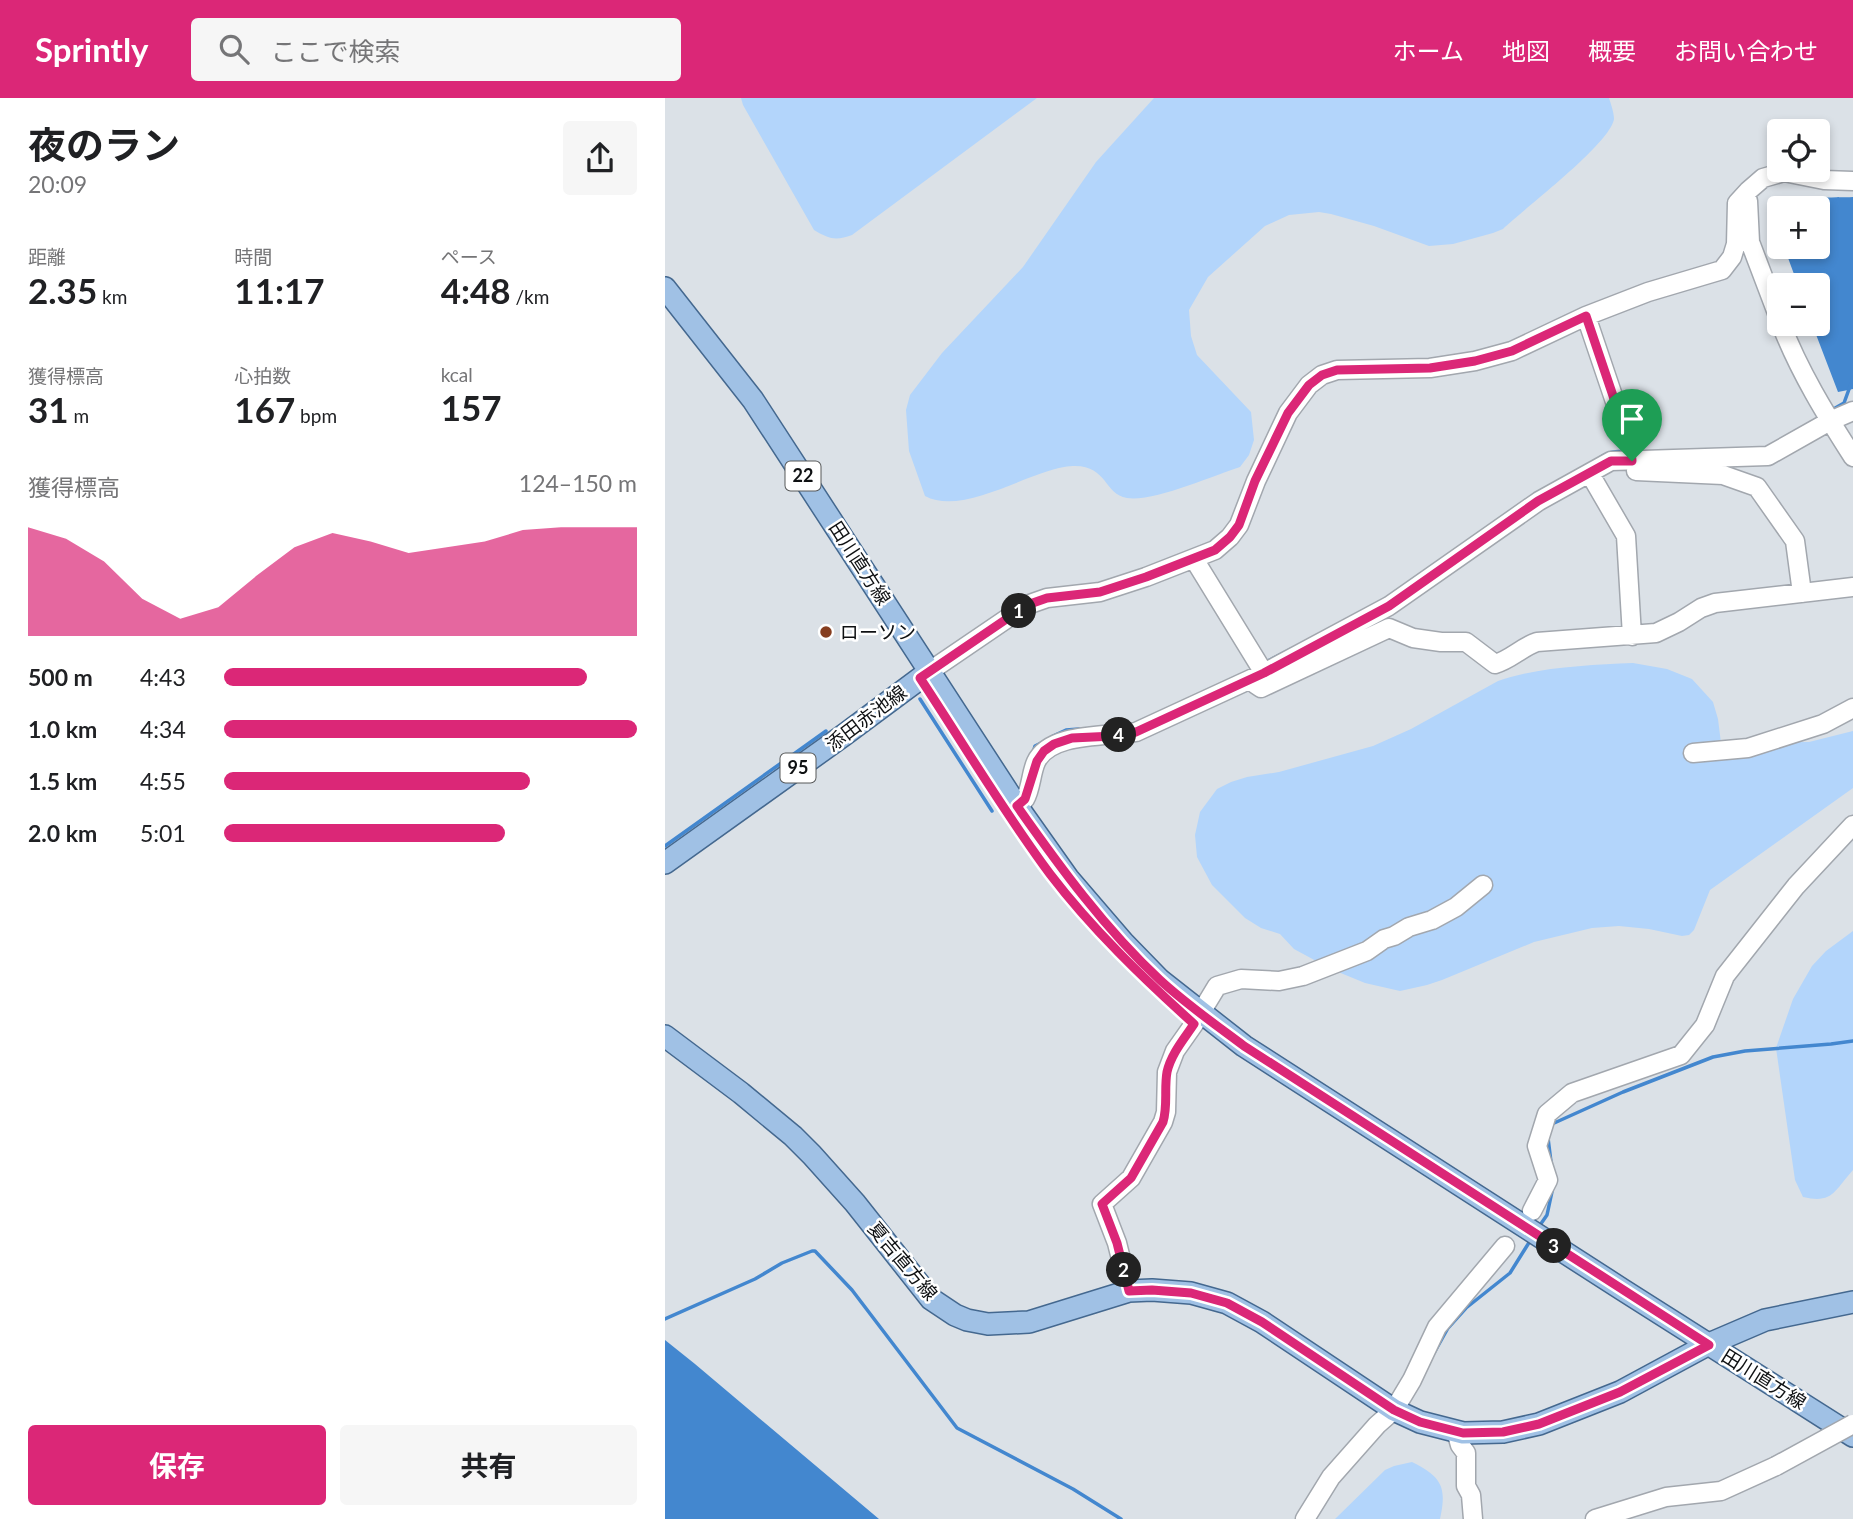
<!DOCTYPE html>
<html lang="ja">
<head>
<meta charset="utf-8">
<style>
	body { margin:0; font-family:Lato,"Noto Sans JP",sans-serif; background:#f6f6f6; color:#202124; height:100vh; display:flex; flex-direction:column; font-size:26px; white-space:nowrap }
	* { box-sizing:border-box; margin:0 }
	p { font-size:23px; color:#757577 }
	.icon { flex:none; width:38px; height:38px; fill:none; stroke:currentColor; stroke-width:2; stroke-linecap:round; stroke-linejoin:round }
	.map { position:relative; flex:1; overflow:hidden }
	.side { display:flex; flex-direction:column; background:#fff; width:665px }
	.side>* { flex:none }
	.tools { position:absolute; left:1102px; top:21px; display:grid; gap:14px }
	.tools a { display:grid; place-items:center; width:63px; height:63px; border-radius:7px; background:#fff; box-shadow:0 4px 10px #0003; font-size:35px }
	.pin { position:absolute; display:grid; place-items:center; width:60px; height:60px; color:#fff; margin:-72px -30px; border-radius:50% 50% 50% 0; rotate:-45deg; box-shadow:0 0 7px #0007 }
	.pin .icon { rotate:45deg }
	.km { position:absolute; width:35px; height:35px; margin:-18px; border-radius:50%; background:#222; color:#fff; font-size:19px; line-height:35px; text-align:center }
	.round { display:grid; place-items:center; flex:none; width:74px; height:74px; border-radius:7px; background:#f6f6f6 }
	.head { display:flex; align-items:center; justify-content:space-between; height:119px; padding:0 28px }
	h1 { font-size:38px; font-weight:700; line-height:52px }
	.stats { display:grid; grid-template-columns:repeat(3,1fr); gap:10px; height:119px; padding:7px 28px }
	.stats div { display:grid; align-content:center }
	.stats b { font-size:35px; font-weight:700 }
	.stats small { font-size:19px; font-weight:400 }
	.stats p { font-size:19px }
	.chart { height:196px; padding:14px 28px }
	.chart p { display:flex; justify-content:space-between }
	.chart svg { width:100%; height:126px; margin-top:7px; fill:#db2777; opacity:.7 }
	.primary-button { display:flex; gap:14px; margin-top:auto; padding:14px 28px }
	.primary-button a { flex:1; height:80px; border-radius:7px; background:#db2777; color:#fff; font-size:28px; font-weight:700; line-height:80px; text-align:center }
	.primary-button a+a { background:#f6f6f6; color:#202124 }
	ul { padding:0 28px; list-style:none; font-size:23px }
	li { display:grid; grid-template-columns:112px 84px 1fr; align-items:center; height:52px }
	li i { height:18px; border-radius:9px; background:#db2777 }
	header { display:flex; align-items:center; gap:42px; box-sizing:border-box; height:98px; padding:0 35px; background:#db2777; color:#fff }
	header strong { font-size:33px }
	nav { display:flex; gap:38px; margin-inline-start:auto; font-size:24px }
	.search { width:490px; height:63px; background:#f6f6f6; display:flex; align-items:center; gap:18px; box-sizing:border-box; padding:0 24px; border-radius:7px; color:#757577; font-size:26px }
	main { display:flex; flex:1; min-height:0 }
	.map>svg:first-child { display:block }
	.green { fill:#b3d5fb }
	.water { fill:#4387cf }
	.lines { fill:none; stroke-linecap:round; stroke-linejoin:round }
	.stream { stroke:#4387cf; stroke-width:3.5 }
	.minor-casing { stroke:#a2a7ae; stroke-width:21 }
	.major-casing { stroke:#44688f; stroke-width:24 }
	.minor { stroke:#fff; stroke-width:18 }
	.major { stroke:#a0c1e5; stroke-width:21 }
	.minor-bridge-casing { stroke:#a2a7ae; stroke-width:21; stroke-linecap:butt }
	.minor-bridge { stroke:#fff; stroke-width:18 }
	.route-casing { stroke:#fff; stroke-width:14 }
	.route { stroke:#db2777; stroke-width:9 }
	.poi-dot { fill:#863e20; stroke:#fff; stroke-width:2.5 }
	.labels { text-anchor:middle; stroke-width:5; stroke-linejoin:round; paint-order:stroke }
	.shield { fill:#fff; stroke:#565859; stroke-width:2 }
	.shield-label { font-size:18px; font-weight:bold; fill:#0e1012 }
	.street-label { font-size:19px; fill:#0e1012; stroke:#fff }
	.poi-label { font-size:19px; fill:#0e1012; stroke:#fff; text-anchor:start }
</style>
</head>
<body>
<header>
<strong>Sprintly</strong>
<div class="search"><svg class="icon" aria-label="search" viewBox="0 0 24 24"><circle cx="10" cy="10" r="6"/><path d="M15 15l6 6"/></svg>ここで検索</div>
<nav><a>ホーム</a><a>地図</a><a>概要</a><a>お問い合わせ</a></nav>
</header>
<main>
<section class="side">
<div class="head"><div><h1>夜のラン</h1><p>20:09</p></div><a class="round"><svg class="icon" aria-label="share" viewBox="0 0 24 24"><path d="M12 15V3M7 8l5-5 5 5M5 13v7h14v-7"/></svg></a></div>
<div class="stats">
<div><p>距離</p><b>2.35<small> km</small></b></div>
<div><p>時間</p><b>11:17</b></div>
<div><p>ペース</p><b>4:48<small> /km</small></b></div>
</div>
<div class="stats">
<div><p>獲得標高</p><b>31<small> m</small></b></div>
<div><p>心拍数</p><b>167<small> bpm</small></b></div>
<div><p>kcal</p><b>157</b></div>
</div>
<div class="chart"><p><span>獲得標高</span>124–150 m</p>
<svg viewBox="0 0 160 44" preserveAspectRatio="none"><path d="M0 44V6L10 10L20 18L30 31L40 38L50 34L60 23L70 13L80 8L90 11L100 15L110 13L120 11L130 7L140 6L150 6L160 6V44z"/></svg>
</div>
<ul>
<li><b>500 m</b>4:43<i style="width:88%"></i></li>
<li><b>1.0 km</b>4:34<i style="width:100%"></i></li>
<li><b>1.5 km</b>4:55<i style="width:74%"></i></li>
<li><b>2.0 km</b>5:01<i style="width:68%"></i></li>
</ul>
<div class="primary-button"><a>保存</a><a>共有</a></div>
</section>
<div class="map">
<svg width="1188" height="1421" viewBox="0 0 1188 1421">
	<rect width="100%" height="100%" fill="#dbe1e7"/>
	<path class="green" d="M76 0H372L187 137C171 143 164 141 149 132L78 7Z
		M489 0H944C946 6 949 15 949 21 945 46 860 110 838 131L828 135 788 146 764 148 709 128 666 116 654 114 624 117 600 128 543 179 524 212 526 238 532 257 586 314 589 342 584 357 575 369C547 378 489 404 462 400 437 396 443 362 399 369 361 375 297 418 260 398L244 353 241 312 245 297 277 255 358 169 431 64Z
		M968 565 1002 571 1027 581 1048 604 1053 621 1056 645 1144 644 1188 633V690L1045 792 1029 832 1024 837 1017 838 984 831 954 828 927 830 869 844 777 882 762 887 735 893 700 885 666 871 629 851 615 836 596 830 580 820 547 787 532 759 530 737 535 714 552 691 566 684 582 679 614 674 708 648 746 631 833 583C873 569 924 567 968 565Z
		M1188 833V1072C1169 1093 1168 1106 1138 1099L1130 1082 1111 950 1128 901 1147 868 1161 853Z
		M747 1364C777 1379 782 1389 775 1421H670L720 1372 729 1368Z"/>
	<path class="water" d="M1188 99V291L1173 294 1147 226H1153V187H1133L1119 149H1153V110H1118C1130 97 1171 100 1188 99Z
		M0 1242 30 1266 214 1421H0Z"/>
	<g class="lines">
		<path class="stream" d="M1165 313 1179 305 1188 280
			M936 359C944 353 952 353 961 354
			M599 565 626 551
			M255 601 327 713
			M388 638 401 632 414 631
			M368 655 370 648 382 642
			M0 748 161 633
			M887 1026 958 994 1048 959 1080 953 1166 946 1188 943
			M883 1040 886 1064
			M873 1130 882 1117 888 1089
			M0 1221 90 1181 117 1165 147 1153H150L187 1192 292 1330 408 1391 456 1421
			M769 1255 783 1230 801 1210 845 1175 865 1143"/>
		<g class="minor-casing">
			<path id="minor" d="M1083 103 1085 144 1115 223
				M921 218 966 351 967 363
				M1116 226C1134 273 1161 317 1188 359
				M971 373 1058 377 1092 389 1130 443 1137 495
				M925 376 961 438 967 538
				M529 461 599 575
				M265 573 362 507 382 500 435 494 481 479 550 452 565 439 574 427 591 383 623 315 644 287 657 277 672 272 765 270 810 263 847 253 921 218 983 194 1057 172 1067 159 1071 146 1072 105 1083 93 1098 80 1119 74 1159 82 1188 83
				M590 586 596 590 724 530 748 540 776 544H801L830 566C845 562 857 549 872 544L991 535 1014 524 1036 510 1050 505 1188 489
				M1028 655 1083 650 1158 626 1188 610
				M352 708C355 706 358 704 360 701 366 691 366 675 371 664 385 634 442 639 471 634L599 575 724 508 874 403 946 363 1103 358 1165 323 1188 313
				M867 1113 883 1082 872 1048 882 1016 907 995 1016 957 1040 927 1060 878 1131 788 1188 727
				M464 1193 452 1145 437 1106 466 1080 498 1024 501 1014 502 974 510 953 529 926 552 888 576 881 614 883 638 878 702 853 719 841 729 838 744 829 767 822 791 809 818 787
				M791 1333 795 1347 801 1355V1388L806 1397 808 1421
				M640 1421 666 1379 712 1327 729 1312 747 1282 772 1229 840 1148
				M930 1421 1001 1399 1056 1393 1111 1368"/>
		</g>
		<g class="major-casing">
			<path id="major" d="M0 190 88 302 352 708 403 780 458 844 495 882 579 948 958 1192 1188 1338
				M0 765 179 637 265 573
				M0 938 76 995 128 1038 147 1057 190 1105 266 1201 290 1217 302 1222 323 1226 364 1224 464 1193 487 1192 526 1195 562 1205 597 1224 729 1312 755 1324 798 1335 838 1334 874 1326 955 1294 1044 1246 1100 1222 1188 1204"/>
		</g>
		<use href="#minor" class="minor"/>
		<use href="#major" class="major"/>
		<g class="minor-bridge-casing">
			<path id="minor-bridge" d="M1111 1368 1188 1326"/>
		</g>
		<use href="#minor-bridge" class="minor-bridge"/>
	</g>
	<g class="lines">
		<g class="route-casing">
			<path id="route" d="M921 218 966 351 967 363H946L873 403 724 508 599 575 471 634 449 638 407 640 389 646 379 653 372 663 360 701 352 708C395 769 440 831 495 882 521 906 551 927 579 948L1044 1247 955 1294 874 1326 838 1334 798 1335 755 1324 729 1312 597 1224 562 1205 526 1195 487 1192 464 1193 452 1145 437 1106 466 1080 498 1024C503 1008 499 991 502 974 506 956 519 941 529 926 478 880 427 831 385 776 338 713 298 645 255 580L362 507 382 500 435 494 481 479 550 452 565 439 574 427 590 383 623 315 644 287 657 277 672 272 765 270 810 263 847 253Z"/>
		</g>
		<use href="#route" class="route"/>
	</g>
	<circle class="poi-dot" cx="161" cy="534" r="7"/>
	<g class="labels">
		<g class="shield">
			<rect x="120.5" y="363.5" width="35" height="29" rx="5"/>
			<rect x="115.5" y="655.5" width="35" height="29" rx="5"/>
		</g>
		<g class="shield-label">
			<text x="138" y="384">22</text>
			<text x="133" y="676">95</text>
		</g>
		<g class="street-label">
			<text transform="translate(195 465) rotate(57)" y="7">田川直方線</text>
			<text transform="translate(201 620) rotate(-37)" y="7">添田赤池線</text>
			<text transform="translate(238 1163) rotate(50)" y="7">夏吉直方線</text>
			<text transform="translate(1099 1281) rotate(32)" y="7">田川直方線</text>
		</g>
		<g class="poi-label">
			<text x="175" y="541">ローソン</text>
		</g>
	</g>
</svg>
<div class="tools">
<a><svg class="icon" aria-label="locate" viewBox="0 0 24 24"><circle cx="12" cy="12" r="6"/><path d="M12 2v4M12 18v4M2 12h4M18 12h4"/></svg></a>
<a>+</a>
<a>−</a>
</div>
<div class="pin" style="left:967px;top:363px;background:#1e9e55"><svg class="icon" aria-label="arrive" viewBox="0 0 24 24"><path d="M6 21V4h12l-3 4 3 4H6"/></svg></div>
<b class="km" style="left:354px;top:513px">1</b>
<b class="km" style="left:459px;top:1172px">2</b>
<b class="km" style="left:889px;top:1148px">3</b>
<b class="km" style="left:454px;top:637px">4</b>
</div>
</main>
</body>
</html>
